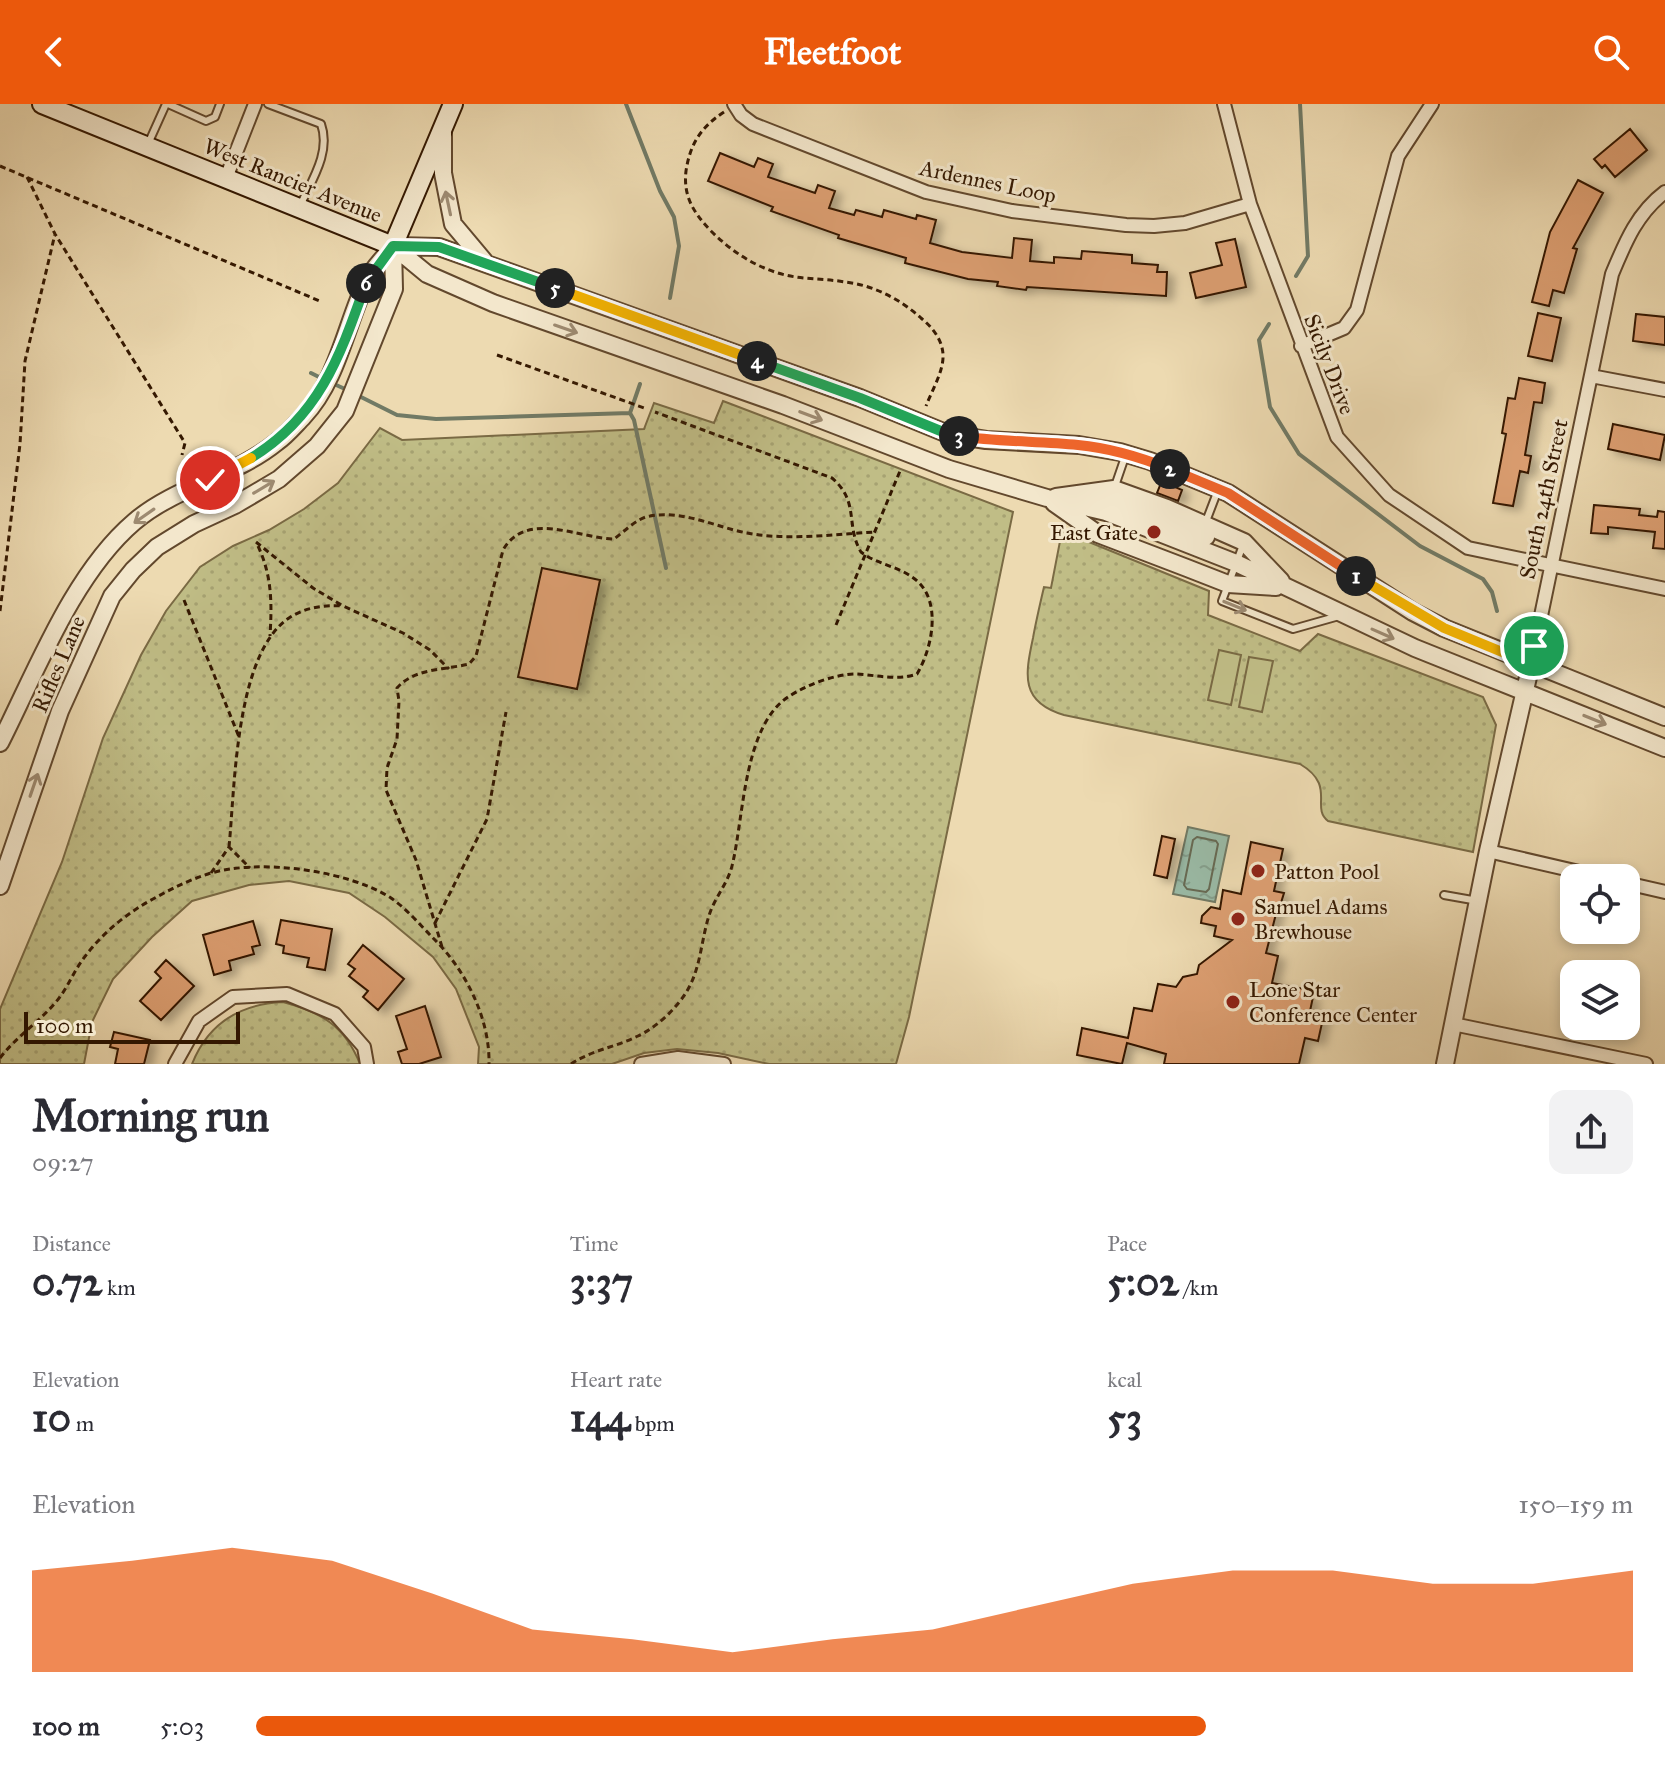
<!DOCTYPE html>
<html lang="en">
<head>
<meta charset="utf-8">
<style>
	body { margin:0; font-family:"IM FELL Great Primer",serif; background:#f2f2f3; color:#2b2b33; height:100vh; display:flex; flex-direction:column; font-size:30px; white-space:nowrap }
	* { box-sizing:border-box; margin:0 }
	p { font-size:26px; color:#7c7c81 }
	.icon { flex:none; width:44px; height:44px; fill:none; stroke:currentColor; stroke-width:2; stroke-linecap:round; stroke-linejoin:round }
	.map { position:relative; height:960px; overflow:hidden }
	.sheet { display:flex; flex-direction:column; background:#fff; flex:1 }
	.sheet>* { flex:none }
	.fabs { position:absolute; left:1560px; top:760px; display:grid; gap:16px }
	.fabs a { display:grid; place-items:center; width:80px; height:80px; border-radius:16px; background:#fff; box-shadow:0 4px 12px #0003; font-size:40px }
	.scale { position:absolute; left:24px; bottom:20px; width:216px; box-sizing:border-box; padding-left:8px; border:4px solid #341801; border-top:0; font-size:22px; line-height:28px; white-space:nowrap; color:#341801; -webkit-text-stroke:6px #f3e7cc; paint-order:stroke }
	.pin { position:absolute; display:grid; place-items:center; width:68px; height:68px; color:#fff; margin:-34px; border:4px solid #fff; border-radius:50%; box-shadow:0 2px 8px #0007 }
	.km { position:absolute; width:40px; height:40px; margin:-20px; border-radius:50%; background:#222; color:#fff; font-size:22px; line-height:40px; text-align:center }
	.round { display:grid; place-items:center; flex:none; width:84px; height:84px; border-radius:16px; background:#f2f2f3 }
	.summary { display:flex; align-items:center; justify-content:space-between; height:136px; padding:0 32px }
	h1 { font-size:44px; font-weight:700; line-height:60px }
	.stats { display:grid; grid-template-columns:repeat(3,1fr); gap:12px; height:136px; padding:8px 32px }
	.stats div { display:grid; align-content:center }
	.stats b { font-size:40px; font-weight:700 }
	.stats small { font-size:22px; font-weight:400 }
	.stats p { font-size:22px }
	.chart { height:224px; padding:16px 32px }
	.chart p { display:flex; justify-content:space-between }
	.chart svg { width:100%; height:144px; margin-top:8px; fill:#ea580c; opacity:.7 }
	ul { padding:0 32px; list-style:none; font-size:26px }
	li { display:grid; grid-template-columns:128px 96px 1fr; align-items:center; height:60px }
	li i { height:20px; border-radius:10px; background:#ea580c }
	header { display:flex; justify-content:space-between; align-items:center; height:104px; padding:0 32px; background:#ea580c; color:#fff; font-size:36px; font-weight:700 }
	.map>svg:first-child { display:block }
	.grass { fill:url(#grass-dots); stroke:#7a6a44; stroke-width:2 }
	.garden { fill:#c0bd86; stroke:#7a6a44; stroke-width:2 }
	.water { fill:url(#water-ripples); stroke:#717a65; stroke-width:2 }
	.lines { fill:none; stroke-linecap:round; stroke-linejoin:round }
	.shore { stroke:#676a54; stroke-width:2 }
	.stream { stroke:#717a65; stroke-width:4 }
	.building { fill:#dd9f72; stroke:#341801; stroke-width:2; filter:url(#shadow) }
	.service-casing { stroke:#62482d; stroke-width:10 }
	.minor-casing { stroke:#62482d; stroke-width:16 }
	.tertiary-casing { stroke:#62482d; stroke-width:20 }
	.secondary-casing { stroke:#341801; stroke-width:22 }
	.path { stroke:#341801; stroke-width:3; stroke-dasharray:6 4; stroke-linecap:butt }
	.service { stroke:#f3e7cc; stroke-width:6 }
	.minor { stroke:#f3e7cc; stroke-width:12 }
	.tertiary { stroke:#f3e7cc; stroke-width:16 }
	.secondary { stroke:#f3e7cc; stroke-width:18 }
	.oneway { stroke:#9d8a71 }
	.split-1-casing { stroke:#fff; stroke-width:16 }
	.split-2-casing { stroke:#fff; stroke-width:16 }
	.split-3-casing { stroke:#fff; stroke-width:16 }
	.split-4-casing { stroke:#fff; stroke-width:16 }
	.split-5-casing { stroke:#fff; stroke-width:16 }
	.split-6-casing { stroke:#fff; stroke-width:16 }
	.split-7-casing { stroke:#fff; stroke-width:16 }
	.split-8-casing { stroke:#fff; stroke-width:16 }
	.split-1 { stroke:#f5b400; stroke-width:10 }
	.split-2 { stroke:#f0652b; stroke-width:10 }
	.split-3 { stroke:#f0652b; stroke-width:10 }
	.split-4 { stroke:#22a559; stroke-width:10 }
	.split-5 { stroke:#f5b400; stroke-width:10 }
	.split-6 { stroke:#22a559; stroke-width:10 }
	.split-7 { stroke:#22a559; stroke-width:10 }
	.split-8 { stroke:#f5b400; stroke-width:10 }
	.poi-dot { fill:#8f2418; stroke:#f3e7cc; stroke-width:3 }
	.labels { text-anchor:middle; stroke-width:6; stroke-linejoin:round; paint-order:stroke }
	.street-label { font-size:22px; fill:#341801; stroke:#f3e7cc }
	.poi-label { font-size:22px; fill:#341801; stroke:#f3e7cc; text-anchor:start }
</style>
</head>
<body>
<header><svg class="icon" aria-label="back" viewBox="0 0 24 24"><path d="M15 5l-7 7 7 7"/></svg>Fleetfoot<svg class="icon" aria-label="search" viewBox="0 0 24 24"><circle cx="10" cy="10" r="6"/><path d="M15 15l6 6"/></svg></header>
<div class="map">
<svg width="1665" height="960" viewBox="0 0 1665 960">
	<defs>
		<pattern id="grass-dots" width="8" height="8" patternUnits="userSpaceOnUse" patternTransform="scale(2)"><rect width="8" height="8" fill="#c0bd86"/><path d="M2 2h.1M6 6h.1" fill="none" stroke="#a6a272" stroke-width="1.8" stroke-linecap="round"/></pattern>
		<pattern id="water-ripples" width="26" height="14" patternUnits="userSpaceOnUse" patternTransform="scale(2)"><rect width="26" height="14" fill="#9abba7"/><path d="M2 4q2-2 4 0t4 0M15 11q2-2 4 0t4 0" fill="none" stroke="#85a08e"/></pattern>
		<filter id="shadow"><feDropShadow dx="7" dy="4" stdDeviation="4" flood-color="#0004"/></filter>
	</defs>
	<rect width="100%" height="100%" fill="#eddab1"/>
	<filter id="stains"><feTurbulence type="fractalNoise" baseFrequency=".0025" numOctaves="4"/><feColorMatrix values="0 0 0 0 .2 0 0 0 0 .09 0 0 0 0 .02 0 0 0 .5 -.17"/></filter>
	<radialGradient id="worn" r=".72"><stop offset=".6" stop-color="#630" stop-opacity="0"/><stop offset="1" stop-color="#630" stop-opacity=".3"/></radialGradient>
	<path class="grass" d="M723 297 1013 408 909 913 896 960H769L718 949 677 945 644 949 612 960H478L479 943 456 885 433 853 385 813 349 789 289 777 249 781 192 797 152 833 113 875 92 918 84 960H0V905L62 758 103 634 141 551 166 507 200 463 233 442 269 426 304 405 338 379 380 324 402 336 644 325 654 299 714 319Z
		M1062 427 1209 487 1208 511 1300 547 1318 530 1483 593 1496 621 1473 748 1328 717C1310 703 1337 682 1300 660L1064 611C1020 598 1025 571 1033 534 1036 517 1040 500 1044 483L1051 484Z
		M283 898C321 908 345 922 360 960H192C208 920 240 900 283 898Z"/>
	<path class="garden" d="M1219 546 1241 551 1231 601 1208 596Z
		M1249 553 1273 557 1262 608 1239 603Z"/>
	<path class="water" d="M1188 723 1229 732 1215 798 1173 790Z"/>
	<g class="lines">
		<path class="shore" d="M1197 733 1216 737 1218 740 1209 785 1206 788 1187 785 1184 781 1193 736Z"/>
		<path class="stream" d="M626 0 660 87 674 113 679 142 670 194
			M1296 172 1308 152 1300 0
			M1269 220 1259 236 1270 303 1299 350 1420 442 1483 475 1492 488 1497 507
			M311 269 319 273
			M334 280 345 285
			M361 293 397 311 436 315 630 309 640 280
			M630 309 634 316 666 464"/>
	</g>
	<path class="building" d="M1630 25 1647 46 1615 73 1605 61 1602 64 1594 55Z
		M720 49 754 63 758 54 773 60 768 73 815 89 818 81 835 87 829 104 854 111 856 106 882 113 884 106 916 115 917 111 936 116 930 139 962 148 1012 154 1014 134 1032 136 1030 157 1054 159V153L1081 155 1082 147 1132 151V159L1158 161 1157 168H1167L1166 192 1027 183 1026 186 997 182 998 178 968 175 905 159 906 154 838 134 839 131 771 107 773 103 708 77Z
		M1578 76 1603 89 1573 144 1577 145 1564 189 1553 186 1549 202 1532 198 1550 128Z
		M1235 135 1246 183 1196 194 1190 169 1222 161 1216 139Z
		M1538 209 1561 214 1552 257 1528 252Z
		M1636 210 1665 213V241L1633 237Z
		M1519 274 1545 279 1542 299 1534 298 1525 351 1531 352 1528 369 1520 367 1513 402 1493 399 1506 330 1502 329 1508 294 1515 295Z
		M1613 320 1665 331 1660 356 1608 345Z
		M1163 374 1176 380 1175 383 1182 386 1178 397 1157 389Z
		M1594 401 1640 405 1639 411 1657 413 1658 407 1665 408V445L1653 444 1655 428 1608 423V430L1591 429Z
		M542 464 600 476 577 585 518 573Z
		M1162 732 1175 735 1167 774 1154 771Z
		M1251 738 1283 745 1274 787 1284 789 1280 802H1278L1266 849 1278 852 1272 879 1305 885 1304 891 1313 893 1310 907 1324 910 1318 937 1305 934 1299 960H1164L1166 950 1127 939 1122 960 1077 951 1082 924 1128 934 1134 904 1152 907 1158 880 1176 883 1183 873 1197 870 1199 861 1232 836 1214 832 1216 822 1201 819 1202 812 1211 803 1220 805 1223 786 1241 790Z
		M281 816 332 825 325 866 307 863 309 854 283 849 284 842 276 840Z
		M253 817 260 841 252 843 254 850 229 857 231 866 214 871 203 831Z
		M363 841 404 875 378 906 363 893 368 887 349 872 355 865 348 860Z
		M166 856 194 882 161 916 140 897 161 874 155 868Z
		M425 902 441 953 419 960H402L398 948 407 945 396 912Z
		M114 928 150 936 144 960H115L118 945 110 943Z"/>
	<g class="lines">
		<g class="service-casing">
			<path id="service" d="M168 0 206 17 215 13 220 0
				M268 0 321 20C331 48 312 76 300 102
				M148 40 166 0
				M1114 385 1126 350
				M1205 420 1218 386
				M1243 441 1222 497 1293 525 1339 512
				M1444 791 1478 797"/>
		</g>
		<g class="minor-casing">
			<path id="minor" d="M734 0 741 11 753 20 926 88 1012 107 1126 121 1154 122 1185 119 1250 100
				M1224 0 1250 100 1337 333 1389 391 1468 444 1665 485
				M226 74 255 0
				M1301 242 1344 224 1357 206 1398 52 1432 0
				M1591 272 1665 286
				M1531 560 1612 170C1625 139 1637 109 1665 88
				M1488 747 1605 774
				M1626 779 1665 788
				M1453 920 1646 960
				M175 960 199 917 233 893 287 890 335 910 364 943 367 960
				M641 960 678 954 724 960"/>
		</g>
		<g class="tertiary-casing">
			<path id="tertiary" d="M443 29V69L453 120 484 157
				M393 142 427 170 493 199 783 301 949 365 1047 394 1106 408 1236 459 1415 544 1665 644
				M393 142 439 143 860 294 948 330 986 336 1079 341 1120 348 1150 357 1228 389 1413 508 1444 524 1665 613
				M1056 393 1114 385 1167 404 1244 438 1281 477
				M1088 396 1110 397 1206 433
				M1054 399 1098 430 1187 464 1228 480 1276 483
				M0 639C36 568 73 470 134 418 176 382 234 373 277 338 287 331 295 321 303 313 338 276 346 220 367 176 373 164 385 153 393 142
				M0 782 60 607 112 492 133 466 157 443 194 420 235 401 279 375 317 342 345 307 394 185 393 142
				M1445 960 1488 747 1531 560"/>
		</g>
		<g class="secondary-casing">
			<path id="secondary" d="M42 0 393 142 453 0"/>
		</g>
		<path class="path" d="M724 8C701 23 690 40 686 67 683 93 694 109 711 127 730 146 752 161 778 169 800 176 822 174 845 178 873 181 900 195 921 214 932 223 942 235 943 250 944 267 932 286 926 302
			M0 62 322 198
			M27 73 55 130 185 339 182 351
			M497 251 647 305
			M256 438 313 484 343 502 403 529 430 546 449 565
			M258 442C272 472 272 499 270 532
			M184 496 239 633
			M0 507 20 340 25 257 55 130
			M836 521 900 367
			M229 743C235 684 235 550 289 514 306 503 323 501 343 502
			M211 769 229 743 250 764
			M435 819 487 715 506 608
			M442 843 416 756 386 686 387 664 397 635 399 597 397 584C414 564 445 566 469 560L476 552 503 446C526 406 578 434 614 435 625 427 637 414 650 412 683 406 716 423 747 429 790 437 833 430 876 428
			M0 954C16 933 38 919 55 899 66 887 72 871 81 858 99 832 125 810 153 795 171 785 189 776 208 770 258 754 347 766 391 794 407 805 421 822 435 836 466 867 490 915 489 960
			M571 960C592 946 616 943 638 932 657 923 676 905 687 887 702 862 701 832 711 806 717 791 728 778 732 762 744 714 743 623 788 593 806 581 835 570 856 570 877 571 897 577 917 570 933 543 943 493 912 473 897 462 876 460 861 448 845 421 860 398 832 374L655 308"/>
		<use href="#service" class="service"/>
		<use href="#minor" class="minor"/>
		<use href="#tertiary" class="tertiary"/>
		<use href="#secondary" class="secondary"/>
	</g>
	<defs><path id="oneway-shaft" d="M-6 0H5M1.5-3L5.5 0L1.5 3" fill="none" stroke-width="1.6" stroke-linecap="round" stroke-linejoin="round" transform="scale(2)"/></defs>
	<g class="oneway">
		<use href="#oneway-shaft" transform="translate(448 99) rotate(-102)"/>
		<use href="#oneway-shaft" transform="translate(566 225) rotate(19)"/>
		<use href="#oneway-shaft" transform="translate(811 312) rotate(21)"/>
		<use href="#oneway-shaft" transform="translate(264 383) rotate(-31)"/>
		<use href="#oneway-shaft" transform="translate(144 412) rotate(145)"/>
		<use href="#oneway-shaft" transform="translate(1235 502) rotate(22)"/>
		<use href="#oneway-shaft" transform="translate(1383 530) rotate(24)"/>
		<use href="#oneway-shaft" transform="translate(1595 616) rotate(22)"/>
		<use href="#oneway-shaft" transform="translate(34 681) rotate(-71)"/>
	</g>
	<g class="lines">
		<g class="split-1-casing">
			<path id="split-1" d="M1356 472 1444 524 1531 560 1534 542"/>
		</g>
		<g class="split-2-casing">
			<path id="split-2" d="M1170 365 1228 389 1356 472"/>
		</g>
		<g class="split-3-casing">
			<path id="split-3" d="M959 332C998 338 1038 337 1078 341 1110 344 1140 353 1170 365"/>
		</g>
		<g class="split-4-casing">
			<path id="split-4" d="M757 257 860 294 948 330 959 332"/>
		</g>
		<g class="split-5-casing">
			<path id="split-5" d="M555 184 757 257"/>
		</g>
		<g class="split-6-casing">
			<path id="split-6" d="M366 179 393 142 439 143 555 184"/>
		</g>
		<g class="split-7-casing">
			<path id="split-7" d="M251 354C320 312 340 252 366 179"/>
		</g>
		<g class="split-8-casing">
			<path id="split-8" d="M210 376 251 354"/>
		</g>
		<use href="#split-1" class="split-1"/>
		<use href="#split-2" class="split-2"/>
		<use href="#split-3" class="split-3"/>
		<use href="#split-4" class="split-4"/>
		<use href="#split-5" class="split-5"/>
		<use href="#split-6" class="split-6"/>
		<use href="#split-7" class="split-7"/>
		<use href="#split-8" class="split-8"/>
	</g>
	<g class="poi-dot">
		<circle cx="1154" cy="428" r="8"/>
		<circle cx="1258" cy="767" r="8"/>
		<circle cx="1238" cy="815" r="8"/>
		<circle cx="1233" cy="898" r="8"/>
	</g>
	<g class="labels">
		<g class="street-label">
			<text transform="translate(293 76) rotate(22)" y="8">West Rancier Avenue</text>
			<text transform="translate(988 77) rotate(12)" y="8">Ardennes Loop</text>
			<text transform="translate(1330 260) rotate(69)" y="8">Sicily Drive</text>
			<text transform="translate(1543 395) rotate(-78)" y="8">South 24th Street</text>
			<text transform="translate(58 560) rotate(-67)" y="8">Rifles Lane</text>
		</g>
		<g class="poi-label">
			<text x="1138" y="436" text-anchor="end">East Gate</text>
			<text x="1274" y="775">Patton Pool</text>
			<text x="1254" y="810">Samuel Adams<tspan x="1254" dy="25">Brewhouse</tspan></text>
			<text x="1249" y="893">Lone Star<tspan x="1249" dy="25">Conference Center</tspan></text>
		</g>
	</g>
	<rect width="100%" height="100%" filter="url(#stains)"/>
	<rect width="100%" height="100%" fill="url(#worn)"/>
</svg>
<div class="fabs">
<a><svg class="icon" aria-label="locate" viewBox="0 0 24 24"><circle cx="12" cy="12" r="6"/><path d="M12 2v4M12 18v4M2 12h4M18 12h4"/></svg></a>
<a><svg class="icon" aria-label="layers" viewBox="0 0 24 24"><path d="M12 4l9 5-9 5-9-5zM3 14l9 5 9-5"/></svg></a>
</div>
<div class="scale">100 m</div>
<div class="pin" style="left:1534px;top:542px;background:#1e9e55"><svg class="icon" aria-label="arrive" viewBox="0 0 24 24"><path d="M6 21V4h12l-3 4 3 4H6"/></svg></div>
<div class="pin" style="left:210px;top:376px;background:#d93025"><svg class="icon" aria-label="check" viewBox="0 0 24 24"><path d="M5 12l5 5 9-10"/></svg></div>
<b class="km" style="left:1356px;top:472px">1</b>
<b class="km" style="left:1170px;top:365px">2</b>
<b class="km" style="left:959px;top:332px">3</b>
<b class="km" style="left:757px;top:257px">4</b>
<b class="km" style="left:555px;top:184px">5</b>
<b class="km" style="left:366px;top:179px">6</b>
</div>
<section class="sheet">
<div class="summary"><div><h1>Morning run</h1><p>09:27</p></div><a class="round"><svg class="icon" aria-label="share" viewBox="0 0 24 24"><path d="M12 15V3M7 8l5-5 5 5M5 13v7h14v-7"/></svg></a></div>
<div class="stats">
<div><p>Distance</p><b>0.72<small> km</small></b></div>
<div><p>Time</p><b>3:37</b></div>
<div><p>Pace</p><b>5:02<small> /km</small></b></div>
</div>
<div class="stats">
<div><p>Elevation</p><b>10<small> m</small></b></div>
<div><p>Heart rate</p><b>144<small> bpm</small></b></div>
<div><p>kcal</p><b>53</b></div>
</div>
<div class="chart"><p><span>Elevation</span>150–159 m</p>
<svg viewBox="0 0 160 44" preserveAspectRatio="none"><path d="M0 44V13L10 10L20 6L30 10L40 20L50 31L60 34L70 38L80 34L90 31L100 24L110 17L120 13L130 13L140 17L150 17L160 13V44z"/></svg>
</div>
<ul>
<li><b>100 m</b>5:03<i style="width:69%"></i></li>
</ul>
</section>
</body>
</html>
